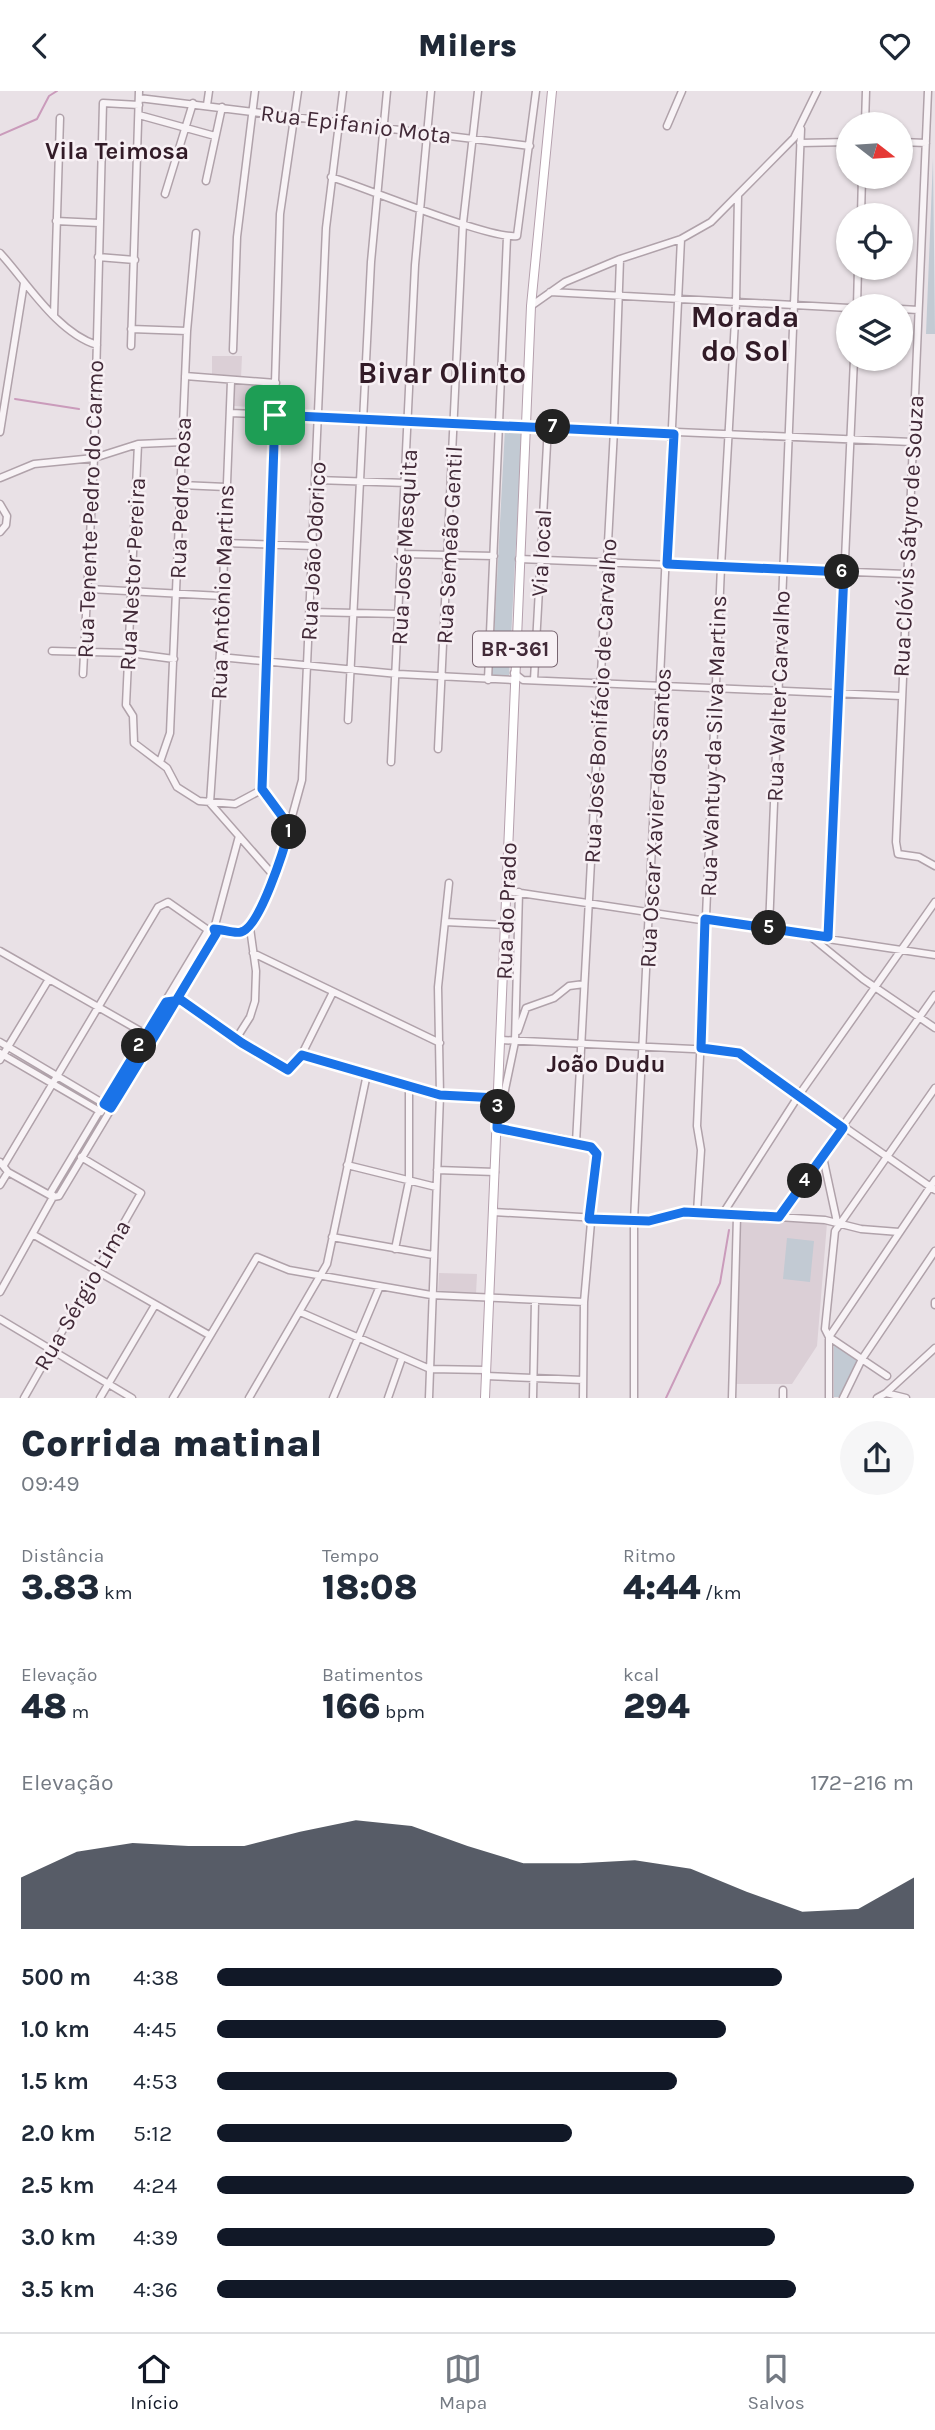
<!DOCTYPE html>
<html lang="pt">
<head>
<meta charset="utf-8">
<style>
	body { margin:0; font-family:Karla,sans-serif; background:#f6f6f7; color:#1f2937; height:100vh; display:flex; flex-direction:column; font-size:26px; white-space:nowrap }
	* { box-sizing:border-box; margin:0 }
	p { font-size:23px; color:#747a83 }
	.icon { flex:none; width:38px; height:38px; fill:none; stroke:currentColor; stroke-width:2; stroke-linecap:round; stroke-linejoin:round }
	.map { position:relative; height:1307px; overflow:hidden }
	.details { display:flex; flex-direction:column; background:#fff; flex:1 }
	.details>* { flex:none }
	.needle { width:46px; rotate:107deg }
	.fabs { position:absolute; left:836px; top:21px; display:grid; gap:14px }
	.fabs a { display:grid; place-items:center; width:77px; height:77px; border-radius:50%; background:#fff; box-shadow:0 2px 5px #0004; font-size:35px }
	.pin { position:absolute; display:grid; place-items:center; width:60px; height:60px; color:#fff; margin:-30px; border-radius:14px; box-shadow:0 4px 10px #0006 }
	.km { position:absolute; width:35px; height:35px; margin:-18px; border-radius:50%; background:#222; color:#fff; font-size:19px; line-height:35px; text-align:center }
	.round { display:grid; place-items:center; flex:none; width:74px; height:74px; border-radius:37px; background:#f6f6f7 }
	.head { display:flex; align-items:center; justify-content:space-between; height:119px; padding:0 21px }
	h1 { font-size:38px; font-weight:800; line-height:52px }
	.metrics { display:grid; grid-template-columns:repeat(3,1fr); gap:10px; height:119px; padding:7px 21px }
	.metrics div { display:grid; align-content:center }
	.metrics b { font-size:35px; font-weight:800 }
	.metrics small { font-size:19px; font-weight:400 }
	.metrics p { font-size:19px }
	.chart { height:196px; padding:14px 21px }
	.chart p { display:flex; justify-content:space-between }
	.chart svg { width:100%; height:126px; margin-top:7px; fill:#111827; opacity:.7 }
	ul { padding:0 21px; list-style:none; font-size:23px }
	li { display:grid; grid-template-columns:112px 84px 1fr; align-items:center; height:52px }
	li i { height:18px; border-radius:9px; background:#111827 }
	header { display:flex; justify-content:space-between; align-items:center; height:91px; padding:0 21px; background:#fff; font-size:32px; font-weight:800 }
	.dock { display:flex; justify-content:space-around; align-items:center; height:98px; border-top:2px solid #e0e1e3; background:#fff; font-size:19px; color:#747a83 }
	.dock a { display:grid; justify-items:center; gap:4px }
	.dock .active { color:#111827 }
	.map>svg:first-child { display:block }
	.built { fill:#dbcfd6 }
	.green { fill:#c2cad3 }
	.lines { fill:none; stroke-linecap:round; stroke-linejoin:round }
	.stream { stroke:#ca9bbb; stroke-width:2 }
	.minor-casing { stroke:#b0a2aa; stroke-width:9 }
	.major-casing { stroke:#b5a0ad; stroke-width:10 }
	.minor { stroke:#f8f3f6; stroke-width:6 }
	.major { stroke:#fff; stroke-width:8 }
	.route-casing { stroke:#fff; stroke-width:14 }
	.route { stroke:#1a73e8; stroke-width:9 }
	.labels { text-anchor:middle; stroke-width:5; stroke-linejoin:round; paint-order:stroke }
	.shield { fill:#f7f0f4; stroke:#786570; stroke-width:2 }
	.shield-label { font-size:21px; font-weight:bold; fill:#412937 }
	.street-label { font-size:23px; fill:#412937; stroke:#f7f0f4 }
	.neighbourhood-label { font-size:24px; font-weight:bold; fill:#321b27; stroke:#f7f0f4 }
	.district-label { font-size:30px; font-weight:bold; fill:#321b27; stroke:#f7f0f4 }
</style>
</head>
<body>
<header><svg class="icon" aria-label="back" viewBox="0 0 24 24"><path d="M15 5l-7 7 7 7"/></svg>Milers<svg class="icon" aria-label="heart" viewBox="0 0 24 24"><path d="M12 20l-8-8c-3-5 5-10 8-4 3-6 11-1 8 4z"/></svg></header>
<div class="map">
<svg width="935" height="1307" viewBox="0 0 935 1307">
	<rect width="100%" height="100%" fill="#e9e1e6"/>
	<path class="built" d="M212 265H242L241 287 212 286Z
		M235 292 272 294 271 317 234 315Z
		M739 1130 827 1132 817 1255 792 1293H736Z
		M439 1182 477 1183 476 1203 438 1202Z"/>
	<path class="green" d="M933 67 935 243H926Z
		M505 337 522 338 509 585 492 584Z
		M787 1147 814 1150 810 1191 783 1188Z
		M834 1252 860 1269 841 1306H834Z"/>
	<g class="lines">
		<path class="stream" d="M0 44 37 28 49 5 57 0
			M15 308 79 318
			M666 1307 720 1192 729 1139"/>
		<g class="minor-casing">
			<path id="minor" d="M928 0 896 751 898 763 919 766 935 775
				M139 7 530 55
				M207 14 209 0
				M139 24 215 45
				M865 33 866 0
				M667 35 682 0
				M901 51 926 52
				M800 52 849 51
				M331 86C366 97 491 149 517 145L536 0
				M206 90 222 16
				M165 103 193 12
				M861 124 862 86
				M56 130 99 132
				M0 162C26 190 57 242 97 254
				M98 166 135 169
				M550 201 849 217
				M531 215 565 191 620 168 681 148 711 131 794 47 817 0
				M857 215 858 177
				M901 218 918 219
				M54 224 60 27
				M131 238 187 240
				M131 255 139 0
				M233 259 237 146 255 0
				M185 285 276 292
				M231 290 221 546 210 712 274 785
				M230 322 912 351
				M0 341 24 192
				M138 353 126 614 133 625 134 652 167 677 177 696 199 710 235 713 263 698
				M0 387 34 373 94 367 138 353 183 351
				M316 389 407 392
				M181 394 226 396
				M0 413 7 425 6 434 0 441
				M223 452 313 455
				M404 463 494 465
				M519 468 906 483
				M89 498 222 505
				M311 521 400 523
				M52 560 129 562 174 568
				M220 566 398 583 514 589
				M514 582 523 589 901 605
				M83 583 94 367 103 12 139 14
				M488 589 507 146
				M534 589 548 335
				M348 629 371 171 387 0
				M438 658 463 132 478 0
				M160 671 170 642 187 240 196 142
				M391 671 415 174 431 0
				M263 698 280 123 298 0
				M263 698 290 736
				M239 745 214 838 240 842 250 837
				M507 800 935 864
				M519 801 515 951 497 1037C521 1042 583 1046 597 1063L584 1211 583 1307
				M445 831 506 834
				M769 837 801 38
				M810 845 863 888 935 937
				M828 847 854 268
				M0 860 149 945
				M253 862 440 952
				M174 910 187 911 236 948 288 979 302 963 333 901
				M518 940 526 917 554 907 569 895 584 893
				M236 948 250 926 255 910 256 880 250 837 282 762 302 689 326 137 343 0
				M501 949 735 960 935 1099
				M0 951 106 1014
				M0 962 101 1021
				M302 963 440 1004 498 1007
				M0 969 49 888
				M576 1052 614 339 620 168
				M823 1066 837 1131
				M0 1071 8 1081 53 1106
				M4 1074 158 816 168 811 208 839H215L216 843 59 1105 53 1106
				M347 1074 436 1096
				M437 1079 495 1081
				M0 1094 8 1081
				M493 1121 649 1130 670 1123 697 1121 825 1129 861 1138 899 1141
				M697 1121 701 1059 697 1035 721 476 736 212 738 104
				M722 1124 799 1004 935 811
				M779 1126 935 904
				M34 1144 209 1244
				M332 1146 433 1164
				M395 1158 409 1090V995
				M0 1201 53 1106 51 1101 208 839
				M935 1211V1214
				M300 1221 430 1278 486 1279
				M0 1228 132 1307
				M829 1246 935 1089
				M829 1246 887 1285
				M486 1285 583 1289
				M886 1302 935 1257
				M24 1307 141 1102 81 1066
				M100 1307 155 1214
				M173 1307 257 1166 289 1179 431 1204 584 1211
				M249 1307 327 1173 367 983
				M333 1307 380 1195
				M388 1307 402 1267
				M429 1307 440 1004 438 896 449 792
				M533 1307 535 1210
				M634 1307V1130L681 148
				M732 1307 737 1125
				M783 1307V1299
				M829 1307V1246L825 1238 835 1140 935 997
				M843 1307 862 1268 935 1160
				M877 1307 886 1302 906 1307"/>
		</g>
		<g class="major-casing">
			<path id="major" d="M485 1307 531 215 552 0"/>
		</g>
		<use href="#minor" class="minor"/>
		<use href="#major" class="major"/>
	</g>
	<g class="lines">
		<g class="route-casing">
			<path id="route" d="M275 324 262 698 290 736C285 755 260 837 241 841 234 843 222 838 214 838L216 843C181 901 147 959 111 1017L104 1013 166 911 181 909 242 952 288 979 302 964 440 1004 498 1007 497 1037 591 1056 597 1063 589 1128 649 1130 684 1121 779 1126 843 1037 739 962 701 957 705 828 828 846 844 481 667 473 674 343 275 324"/>
		</g>
		<use href="#route" class="route"/>
	</g>
	<g class="labels">
		<rect class="shield" x="473" y="540.5" width="84" height="35" rx="5"/>
		<g class="shield-label">
			<text x="515" y="565">BR-361</text>
		</g>
		<g class="street-label">
			<text transform="translate(356 33) rotate(7)" y="8">Rua Epifanio Mota</text>
			<text transform="translate(180 407) rotate(-88)" y="8">Rua Pedro Rosa</text>
			<text transform="translate(90 418) rotate(-88)" y="8">Rua Tenente Pedro do Carmo</text>
			<text transform="translate(908 445) rotate(-87)" y="8">Rua Clóvis Sátyro de Souza</text>
			<text transform="translate(449 454) rotate(-87)" y="8">Rua Semeão Gentil</text>
			<text transform="translate(404 456) rotate(-87)" y="8">Rua José Mesquita</text>
			<text transform="translate(313 460) rotate(-87)" y="8">Rua João Odorico</text>
			<text transform="translate(541 462) rotate(-87)" y="8">Via local</text>
			<text transform="translate(132 483) rotate(-87)" y="8">Rua Nestor Pereira</text>
			<text transform="translate(222 501) rotate(-88)" y="8">Rua Antônio Martins</text>
			<text transform="translate(778 605) rotate(-88)" y="8">Rua Walter Carvalho</text>
			<text transform="translate(600 610) rotate(-87)" y="8">Rua José Bonifácio de Carvalho</text>
			<text transform="translate(713 655) rotate(-88)" y="8">Rua Wantuy da Silva Martins</text>
			<text transform="translate(655 727) rotate(-87)" y="8">Rua Oscar Xavier dos Santos</text>
			<text transform="translate(506 820) rotate(-88)" y="8">Rua do Prado</text>
			<text transform="translate(82 1204) rotate(-60)" y="8">Rua Sérgio Lima</text>
		</g>
		<g class="neighbourhood-label">
			<text x="117" y="68">Vila Teimosa</text>
			<text x="606" y="981">João Dudu</text>
		</g>
		<g class="district-label">
			<text x="745" y="236">Morada<tspan x="745" dy="34">do Sol</tspan></text>
			<text x="442" y="292">Bivar Olinto</text>
		</g>
	</g>
</svg>
<div class="fabs">
<a><svg class="needle" viewBox="-14 -14 28 28"><path d="M0-13l5 13h-10z" fill="#e53935"/><path d="M0 13l5-13h-10z" fill="#747a83"/></svg></a>
<a><svg class="icon" aria-label="locate" viewBox="0 0 24 24"><circle cx="12" cy="12" r="6"/><path d="M12 2v4M12 18v4M2 12h4M18 12h4"/></svg></a>
<a><svg class="icon" aria-label="layers" viewBox="0 0 24 24"><path d="M12 4l9 5-9 5-9-5zM3 14l9 5 9-5"/></svg></a>
</div>
<div class="pin" style="left:275px;top:324px;background:#1e9e55"><svg class="icon" aria-label="arrive" viewBox="0 0 24 24"><path d="M6 21V4h12l-3 4 3 4H6"/></svg></div>
<b class="km" style="left:289px;top:741px">1</b>
<b class="km" style="left:139px;top:955px">2</b>
<b class="km" style="left:498px;top:1016px">3</b>
<b class="km" style="left:805px;top:1090px">4</b>
<b class="km" style="left:769px;top:837px">5</b>
<b class="km" style="left:842px;top:481px">6</b>
<b class="km" style="left:553px;top:336px">7</b>
</div>
<section class="details">
<div class="head"><div><h1>Corrida matinal</h1><p>09:49</p></div><a class="round"><svg class="icon" aria-label="share" viewBox="0 0 24 24"><path d="M12 15V3M7 8l5-5 5 5M5 13v7h14v-7"/></svg></a></div>
<div class="metrics">
<div><p>Distância</p><b>3.83<small> km</small></b></div>
<div><p>Tempo</p><b>18:08</b></div>
<div><p>Ritmo</p><b>4:44<small> /km</small></b></div>
</div>
<div class="metrics">
<div><p>Elevação</p><b>48<small> m</small></b></div>
<div><p>Batimentos</p><b>166<small> bpm</small></b></div>
<div><p>kcal</p><b>294</b></div>
</div>
<div class="chart"><p><span>Elevação</span>172–216 m</p>
<svg viewBox="0 0 160 44" preserveAspectRatio="none"><path d="M0 44V26L10 17L20 14L30 15L40 15L50 10L60 6L70 8L80 15L90 21L100 21L110 20L120 23L130 31L140 38L150 37L160 26V44z"/></svg>
</div>
<ul>
<li><b>500 m</b>4:38<i style="width:81%"></i></li>
<li><b>1.0 km</b>4:45<i style="width:73%"></i></li>
<li><b>1.5 km</b>4:53<i style="width:66%"></i></li>
<li><b>2.0 km</b>5:12<i style="width:51%"></i></li>
<li><b>2.5 km</b>4:24<i style="width:100%"></i></li>
<li><b>3.0 km</b>4:39<i style="width:80%"></i></li>
<li><b>3.5 km</b>4:36<i style="width:83%"></i></li>
</ul>
</section>
<nav class="dock">
<a class="active"><svg class="icon" aria-label="home" viewBox="0 0 24 24"><path d="M3 11l9-7 9 7M6 9v11h12V9"/></svg>Início</a>
<a><svg class="icon" aria-label="map" viewBox="0 0 24 24"><path d="M3 6l6-2 6 2 6-2v14l-6 2-6-2-6 2zM9 4v14M15 6v14"/></svg>Mapa</a>
<a><svg class="icon" aria-label="saved" viewBox="0 0 24 24"><path d="M7 4h10v16l-5-4-5 4z"/></svg>Salvos</a>
</nav>
</body>
</html>
